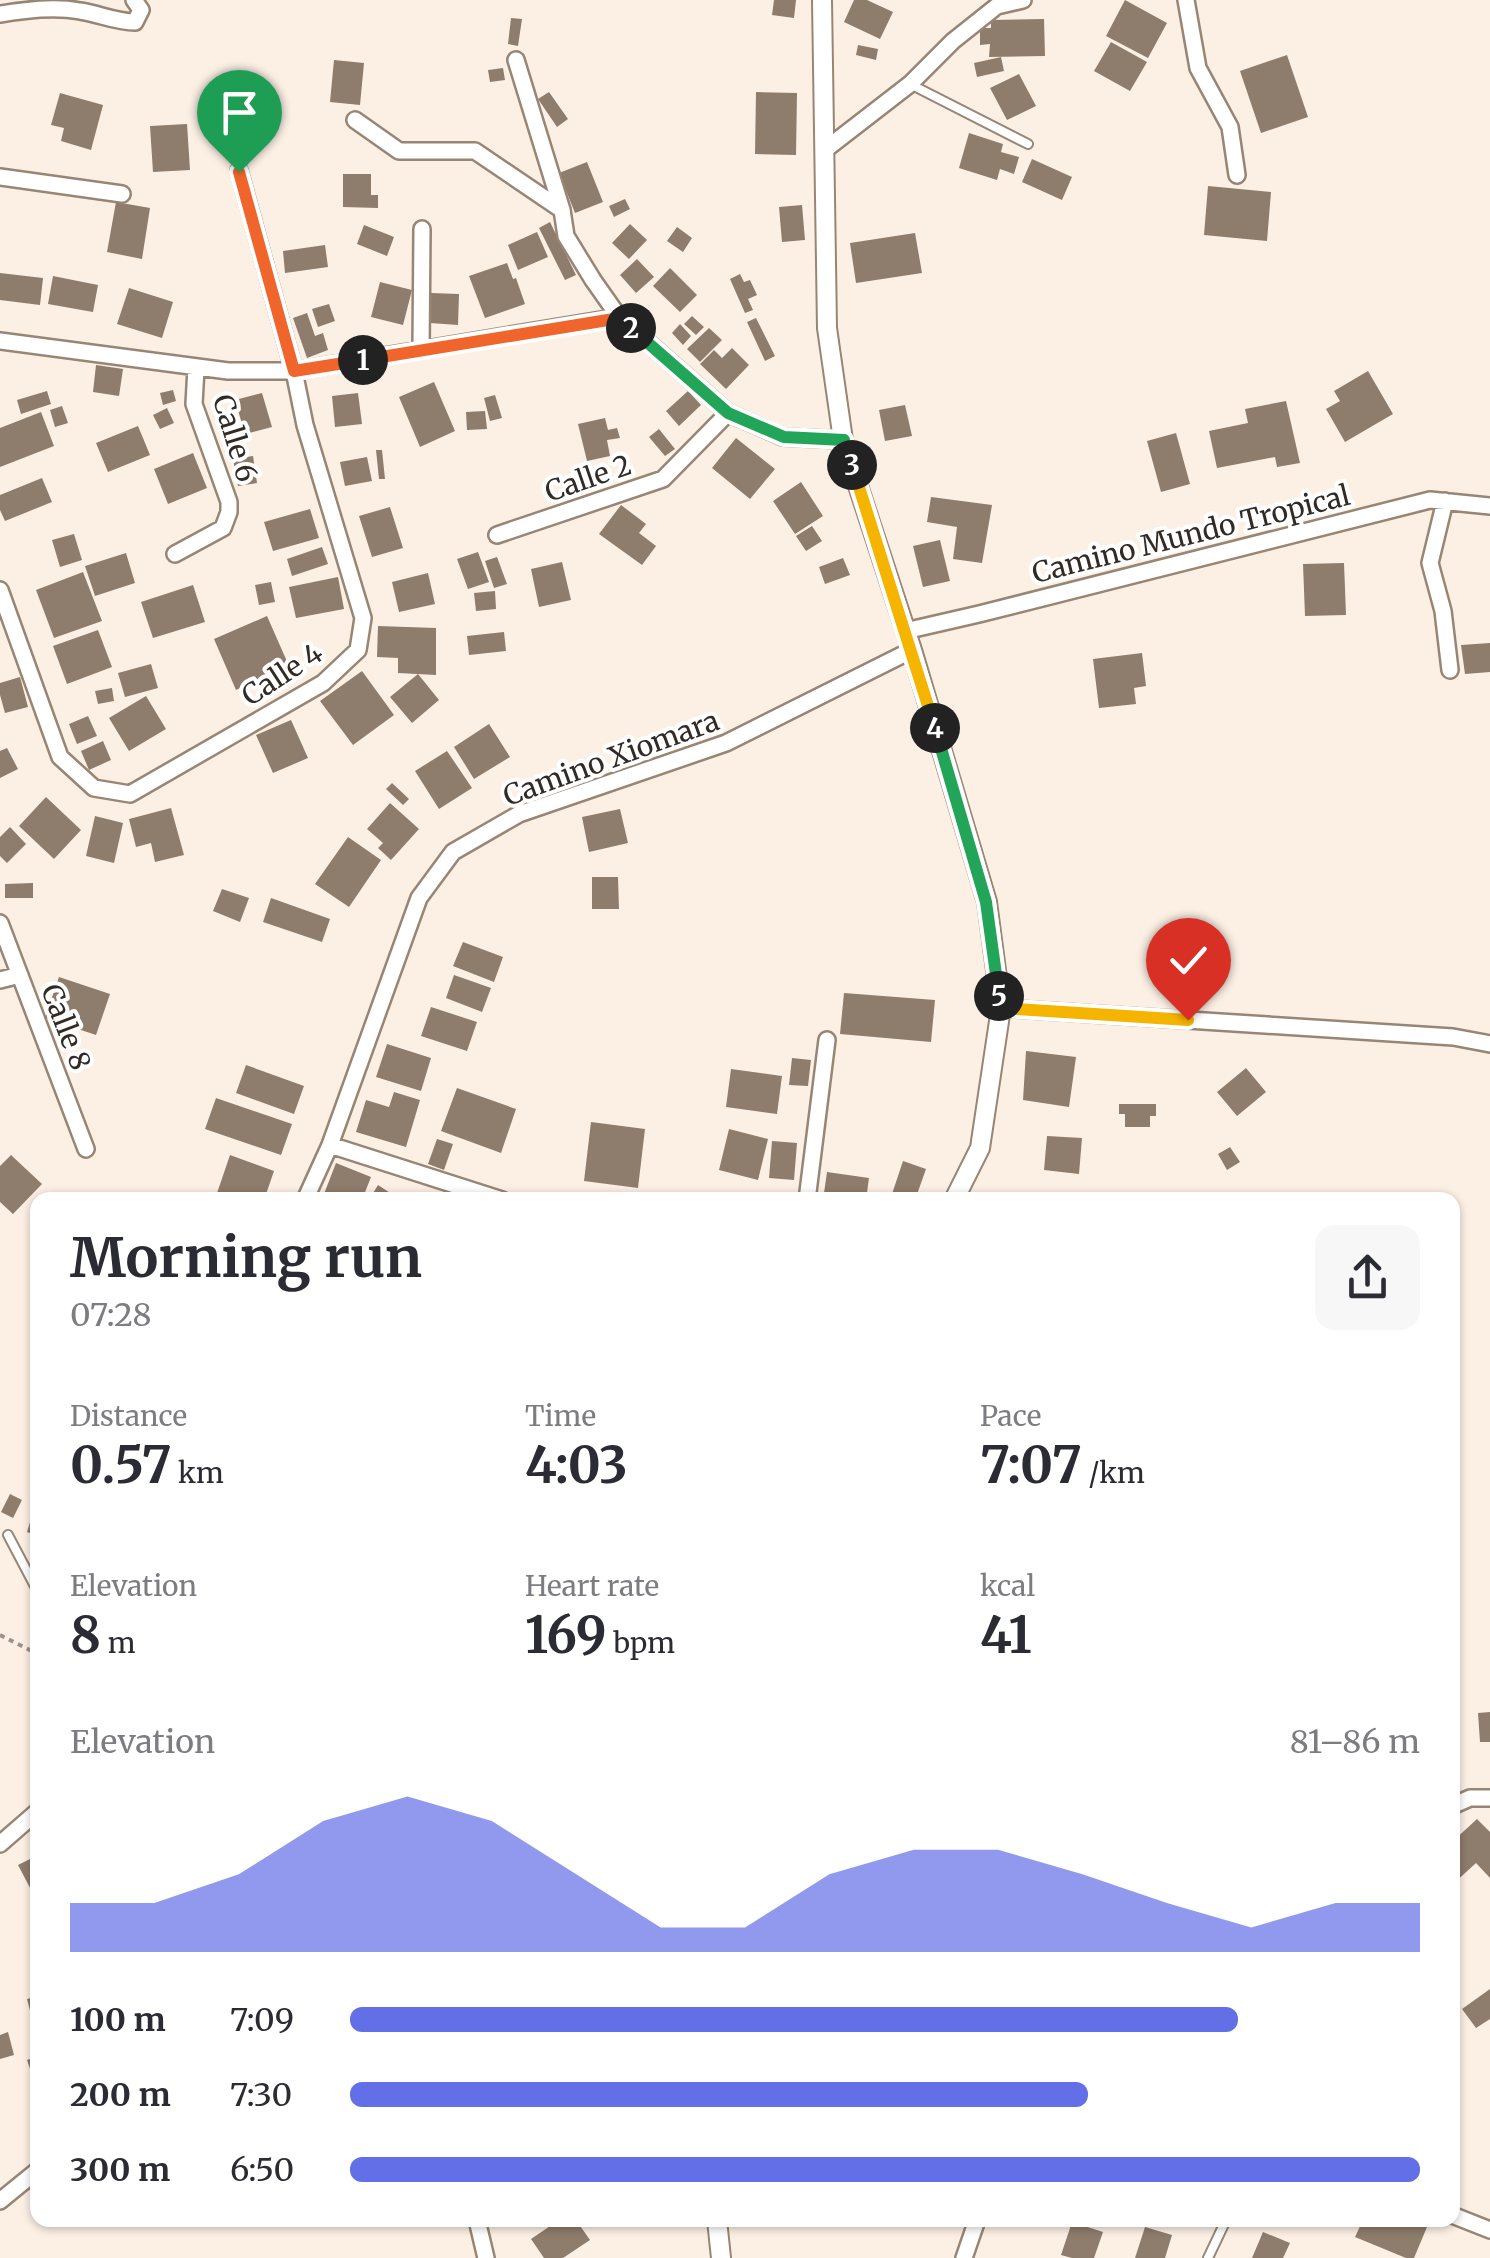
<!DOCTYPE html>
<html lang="en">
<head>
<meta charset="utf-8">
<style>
	body { margin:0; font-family:Merriweather,serif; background:#f7f7f7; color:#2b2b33; height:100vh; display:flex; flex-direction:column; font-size:38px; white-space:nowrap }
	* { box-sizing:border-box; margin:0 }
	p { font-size:32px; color:#7c7c81 }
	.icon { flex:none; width:55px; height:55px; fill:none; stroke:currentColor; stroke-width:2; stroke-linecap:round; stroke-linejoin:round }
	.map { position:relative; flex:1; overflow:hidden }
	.sheet { position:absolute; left:30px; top:1192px; width:1430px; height:1035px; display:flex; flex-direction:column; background:#fff; border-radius:20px; box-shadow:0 2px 8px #0004 }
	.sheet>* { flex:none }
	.pin { position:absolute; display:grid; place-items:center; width:85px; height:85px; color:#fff; margin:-102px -42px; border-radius:50% 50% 50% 0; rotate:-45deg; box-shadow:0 0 10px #0007 }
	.pin .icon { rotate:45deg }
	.km { position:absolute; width:50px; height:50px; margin:-25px; border-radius:50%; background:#222; color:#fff; font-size:28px; line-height:50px; text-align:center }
	.round { display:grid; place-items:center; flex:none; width:105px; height:105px; border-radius:20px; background:#f7f7f7 }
	.overview { display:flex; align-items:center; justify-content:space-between; height:170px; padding:0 40px }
	h1 { font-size:55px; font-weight:700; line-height:75px }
	.stats { display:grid; grid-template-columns:repeat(3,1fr); gap:15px; height:170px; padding:10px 40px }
	.stats div { display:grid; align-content:center }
	.stats b { font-size:50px; font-weight:700 }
	.stats small { font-size:28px; font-weight:400 }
	.stats p { font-size:28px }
	.chart { height:280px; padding:20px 40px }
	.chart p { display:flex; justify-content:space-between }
	.chart svg { width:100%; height:180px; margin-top:10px; fill:#626fe7; opacity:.7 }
	ul { padding:0 40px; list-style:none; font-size:32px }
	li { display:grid; grid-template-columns:160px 120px 1fr; align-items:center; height:75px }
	li i { height:25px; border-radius:12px; background:#626fe7 }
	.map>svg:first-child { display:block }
	.building { fill:#8e7c6c }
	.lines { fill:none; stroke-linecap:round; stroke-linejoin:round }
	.service-casing { stroke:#988675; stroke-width:12 }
	.minor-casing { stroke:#988675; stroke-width:20 }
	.tertiary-casing { stroke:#988675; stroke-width:22 }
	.path { stroke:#9c928a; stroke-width:4; stroke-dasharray:5 5; stroke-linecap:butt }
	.service { stroke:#fff; stroke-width:8 }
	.minor { stroke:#fff; stroke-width:15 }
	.tertiary { stroke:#fff; stroke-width:18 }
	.split-1-casing { stroke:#fff; stroke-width:20 }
	.split-2-casing { stroke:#fff; stroke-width:20 }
	.split-3-casing { stroke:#fff; stroke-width:20 }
	.split-4-casing { stroke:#fff; stroke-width:20 }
	.split-5-casing { stroke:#fff; stroke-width:20 }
	.split-6-casing { stroke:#fff; stroke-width:20 }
	.split-1 { stroke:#f0652b; stroke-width:12 }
	.split-2 { stroke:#f0652b; stroke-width:12 }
	.split-3 { stroke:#22a559; stroke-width:12 }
	.split-4 { stroke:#f5b400; stroke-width:12 }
	.split-5 { stroke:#22a559; stroke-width:12 }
	.split-6 { stroke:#f5b400; stroke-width:12 }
	.labels { text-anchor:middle; stroke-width:8; stroke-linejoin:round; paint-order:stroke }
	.street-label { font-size:28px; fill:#322a24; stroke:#fff }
</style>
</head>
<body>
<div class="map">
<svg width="1490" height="2258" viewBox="0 0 1490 2258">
	<rect width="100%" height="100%" fill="#fcf0e5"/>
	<path class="building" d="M774 0H796L794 18 772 15Z
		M854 0H867L893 12 880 39 844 22Z
		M1125 0 1167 23 1148 58 1106 36Z
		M511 18 522 19 518 46 508 44Z
		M1044 19 1045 56 989 57 990 44 980 45V28H991V20Z
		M1111 42 1147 62 1130 91 1094 71Z
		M858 45 878 49 876 60 856 55Z
		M1287 55 1308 117 1261 133 1240 71Z
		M1001 57 1004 71 977 77 974 63Z
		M334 60 364 63 360 105 330 102Z
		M503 68 505 80 490 82 488 70Z
		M1019 74 1036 106 1007 120 990 88Z
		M246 87 251 105 231 110 226 92Z
		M549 92 568 119 557 127 538 99Z
		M756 92 797 93 796 155 755 154Z
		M60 93 103 105 91 150 61 141 64 128 51 125Z
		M187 124 190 170 153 172 150 126Z
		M969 133 1003 144 1001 152 1019 157 1014 174 1000 169 997 180 959 168Z
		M1032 159 1072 177 1062 200 1022 182Z
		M587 162 603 202 575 213 559 173Z
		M343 174H371V195H378V208L343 207Z
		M1208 186 1271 192 1267 241 1204 235Z
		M625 199 630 209 614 217 609 206Z
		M116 202 150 208 142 259 107 252Z
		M802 205 805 240 782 242 779 207Z
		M550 222 576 275 565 280 539 228Z
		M630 224 647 240 629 259 612 243Z
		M364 225 394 237 387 256 357 244Z
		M677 227 692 238 683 252 667 241Z
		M537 232 548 257 518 270 508 245Z
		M915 233 922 273 856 283 850 243Z
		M325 245 328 267 285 273 283 251Z
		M637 259 654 277 636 293 620 275Z
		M507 263 513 279 516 278 525 304 485 318 469 276Z
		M670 268 697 295 680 312 653 286Z
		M0 273 43 278 40 305 0 300Z
		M740 274 744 282 750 280 757 295 748 299 753 310 745 313 730 279Z
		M53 276 98 285 93 312 48 304Z
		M380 282 412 290 403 325 371 317Z
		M129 288 173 302 162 338 117 324Z
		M431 293 459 294 458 325 430 323Z
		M329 304 335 321 318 327 312 309Z
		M307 313 315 336 323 333 328 350 307 358 293 318Z
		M692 316 704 327 696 335 684 324Z
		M756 318 775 356 765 361 747 322Z
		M680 324 691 336 683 345 672 333Z
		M709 328 722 340 700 362 687 349Z
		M732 348 749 365 726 389 700 364 714 350 722 358Z
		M96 365 123 369 119 396 93 392Z
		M1368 371 1393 414 1345 442 1326 409 1340 401 1334 391Z
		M434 382 455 431 420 447 399 397Z
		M173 390 176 401 163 405 160 393Z
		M47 391 51 404 21 414 17 400Z
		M688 391 701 405 679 426 666 411Z
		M262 393 272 427 245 434 235 400Z
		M358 393 362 424 335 427 332 396Z
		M495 395 502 418 490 421 484 398Z
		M1286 401 1300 463 1277 467 1275 457 1217 468 1209 431 1248 423 1245 409Z
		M905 405 912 436 885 441 879 410Z
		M62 406 68 423 55 427 50 410Z
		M167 408 174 423 160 429 153 415Z
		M485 411 487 429 467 430 466 412Z
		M41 412 54 446 0 467V428Z
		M605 418 608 430 617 428 620 438 607 440 610 456 587 461 578 424Z
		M138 426 150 455 108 472 96 443Z
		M659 429 675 449 665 456 649 437Z
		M1176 433 1190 484 1161 492 1147 441Z
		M736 438 775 469 750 499 712 468Z
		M376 450H382L385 479H379Z
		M193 453 207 488 168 504 154 469Z
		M253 456 257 483 238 486 233 459Z
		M367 457 372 481 345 486 340 462Z
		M42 478 52 502 5 521 0 510V495Z
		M801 482 823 516 795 534 773 501Z
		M931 497 992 505 982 563 953 559 957 527 927 522Z
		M621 505 646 524 639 533 656 546 642 565 599 534Z
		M390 507 403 548 372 557 359 516Z
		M310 509 319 538 273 551 264 522Z
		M812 526 822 541 806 551 796 536Z
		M74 534 82 560 60 567 52 540Z
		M940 540 950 581 923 587 913 546Z
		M322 547 328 564 292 576 287 559Z
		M478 552 489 582 468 589 457 559Z
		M126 553 135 583 95 596 85 566Z
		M497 557 507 584 494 588 485 561Z
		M843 558 850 575 825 584 819 567Z
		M562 562 571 600 539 607 531 569Z
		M1344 563 1346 615 1305 616 1303 564Z
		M83 572 102 621 54 638 36 590Z
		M428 573 435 604 399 612 392 582Z
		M338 577 344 609 296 618 289 587Z
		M271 582 275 602 259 605 255 585Z
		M193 585 205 622 153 638 141 602Z
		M495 591 496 609 476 611 474 593Z
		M267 616 289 666 236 690 214 639Z
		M378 626 436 628V675L398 673V658L377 657Z
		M98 630 112 667 67 684 53 646Z
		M504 632 506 651 469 655 467 636Z
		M1490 643V672L1465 674 1461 645Z
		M1142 653 1146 686 1134 688 1136 704 1099 708 1093 659Z
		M151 664 158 688 125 697 118 673Z
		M362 671 394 715 353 745 320 701Z
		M418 674 439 700 412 723 390 697Z
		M20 677 28 707 5 713 0 695V683Z
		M112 688 114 701 98 704 95 691Z
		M146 696 166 729 129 751 109 718Z
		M88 716 97 736 77 744 69 724Z
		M291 720 308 758 273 773 256 735Z
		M489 724 510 757 474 779 454 747Z
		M103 741 111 760 89 770 81 751Z
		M7 748 18 769 0 778V751Z
		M447 751 472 788 439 809 415 771Z
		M392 783 409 799 403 805 386 789Z
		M46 797 81 830 54 859 19 826Z
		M390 803 419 829 391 860 378 848 383 843 367 829Z
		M171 808 184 855 155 862 151 843 136 847 129 819Z
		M620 809 628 843 589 852 582 817Z
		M95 816 123 823 114 863 86 856Z
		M10 827 26 844 7 863 0 856V837Z
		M348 837 381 860 349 907 315 884Z
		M592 877H618L619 909H592Z
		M33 883V898H5V884Z
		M222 889 249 898 240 922 213 911Z
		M271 898 330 919 322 942 263 922Z
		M463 942 503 957 494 982 453 966Z
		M454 975 491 988 482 1012 446 998Z
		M59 977 110 994 96 1035 45 1018Z
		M844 993 935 1000 931 1042 840 1034Z
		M431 1007 477 1022 467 1051 421 1036Z
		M387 1044 431 1058 421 1091 376 1077Z
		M1026 1051 1076 1057 1069 1107 1023 1100Z
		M792 1058 811 1060 808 1086 789 1085Z
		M246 1065 304 1086 294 1114 236 1093Z
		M1246 1068 1266 1092 1237 1116 1217 1092Z
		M731 1069 782 1076 777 1114 726 1107Z
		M457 1088 516 1109 501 1153 441 1131Z
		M394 1092 420 1100 406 1147 356 1132 366 1100 389 1107Z
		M216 1098 292 1124 281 1155 205 1129Z
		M1119 1104H1156V1116H1150V1127H1125V1114H1119Z
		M591 1122 645 1129 638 1188 584 1181Z
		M729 1129 768 1139 758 1180 719 1170Z
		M1047 1136 1082 1138 1079 1174 1044 1170Z
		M437 1139 453 1144 444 1170 428 1164Z
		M772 1141 797 1143 794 1180 769 1178Z
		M1230 1147 1240 1162 1227 1170 1218 1154Z
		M11 1155 42 1184 13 1214 0 1202V1166Z
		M230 1155 274 1171 264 1200 215 1199Z
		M903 1161 926 1169 915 1200H890Z
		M336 1163 371 1177 362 1200 322 1199Z
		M827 1172 869 1178 866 1200H823Z
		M378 1185 401 1200H369Z
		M10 1494 22 1500 13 1518 1 1512Z
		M34 1509 38 1511V1536L27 1532Z
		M1490 1712V1742H1480L1478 1713Z
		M1477 1819 1490 1832V1878L1476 1863 1452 1885V1842Z
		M38 1855V1903L18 1865Z
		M1490 1989V2019L1476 2028 1462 2009Z
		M38 1996V2021L33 2022 27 1999Z
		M8 2032 14 2055 0 2059V2035Z
		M38 2056V2089H37L27 2060Z
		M559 2220H576L590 2240 563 2258H544L531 2239Z
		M1363 2220H1411L1427 2227 1414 2258H1406L1355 2237Z
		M1072 2222 1103 2232 1094 2258H1072L1061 2255Z
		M1145 2227 1172 2235 1165 2258H1135Z
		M1263 2232 1290 2243 1283 2258H1252Z"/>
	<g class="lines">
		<g class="service-casing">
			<path id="service" d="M910 84 1028 144
				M8 1535 38 1592
				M1208 2258 1226 2220"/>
		</g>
		<g class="minor-casing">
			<path id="minor" d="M1186 0 1198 68 1230 127 1237 175
				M0 14C26 10 54 6 80 11 100 14 115 22 135 22L141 10 134 0
				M516 60 562 210 566 236 593 280 619 317
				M355 120 399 151H475L562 210
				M826 149 910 84 953 41 997 6 1023 0
				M0 177 122 194
				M0 341 228 371H294L619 317 728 413 783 437 843 440
				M421 350 422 229
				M1445 501 1430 563 1443 611 1450 670
				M497 535 663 479 728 413
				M175 554 223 528 229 512V502L194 404 196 368
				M0 590 60 757 94 788 130 794 323 683 358 650 363 618 305 425 294 371 239 171
				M905 631 979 614 1430 500 1490 506
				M0 923 86 1149
				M0 980 20 975
				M1001 1008 1453 1037 1490 1044
				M330 1145 502 1200
				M305 1200 330 1145 419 898 453 852 519 814 726 743 912 650
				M807 1200 827 1040
				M1452 1806 1470 1798H1490
				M0 1844 38 1811
				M0 2201 38 2170
				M1452 2215 1490 2230
				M477 2220 486 2258
				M964 2258 977 2220"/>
		</g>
		<g class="tertiary-casing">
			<path id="tertiary" d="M822 0 827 328 843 440 912 650 987 902 1001 1008 980 1148 954 1200
				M717 2220 721 2258"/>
		</g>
		<path class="path" d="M0 1635 38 1654"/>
		<use href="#service" class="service"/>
		<use href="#minor" class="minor"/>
		<use href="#tertiary" class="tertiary"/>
	</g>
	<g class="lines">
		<g class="split-1-casing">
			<path id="split-1" d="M239 172 294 371 363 360"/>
		</g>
		<g class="split-2-casing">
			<path id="split-2" d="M363 360 620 318 631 328"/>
		</g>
		<g class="split-3-casing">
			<path id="split-3" d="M631 328 728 413 784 437 844 440 852 465"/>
		</g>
		<g class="split-4-casing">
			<path id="split-4" d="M852 465 935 728"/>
		</g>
		<g class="split-5-casing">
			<path id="split-5" d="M935 728 986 902 999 996"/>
		</g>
		<g class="split-6-casing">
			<path id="split-6" d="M999 996 1001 1008 1188 1020"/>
		</g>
		<use href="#split-1" class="split-1"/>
		<use href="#split-2" class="split-2"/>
		<use href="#split-3" class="split-3"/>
		<use href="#split-4" class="split-4"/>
		<use href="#split-5" class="split-5"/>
		<use href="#split-6" class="split-6"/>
	</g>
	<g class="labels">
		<g class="street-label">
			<text transform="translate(235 438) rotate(73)" y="10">Calle 6</text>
			<text transform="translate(588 478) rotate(-19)" y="10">Calle 2</text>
			<text transform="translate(1191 534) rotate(-14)" y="10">Camino Mundo Tropical</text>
			<text transform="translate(282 674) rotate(-33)" y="10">Calle 4</text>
			<text transform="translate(611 758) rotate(-20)" y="10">Camino Xiomara</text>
			<text transform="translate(66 1027) rotate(69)" y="10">Calle 8</text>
		</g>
	</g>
</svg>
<div class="pin" style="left:239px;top:172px;background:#1e9e55"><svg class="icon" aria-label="arrive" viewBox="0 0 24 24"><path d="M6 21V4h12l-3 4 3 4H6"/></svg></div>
<div class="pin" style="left:1188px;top:1020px;background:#d93025"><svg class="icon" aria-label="check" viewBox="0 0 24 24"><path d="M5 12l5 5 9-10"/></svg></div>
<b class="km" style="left:363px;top:360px">1</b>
<b class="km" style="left:631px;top:328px">2</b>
<b class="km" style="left:852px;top:465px">3</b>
<b class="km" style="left:935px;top:728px">4</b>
<b class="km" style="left:999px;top:996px">5</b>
<section class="sheet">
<div class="overview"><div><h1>Morning run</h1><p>07:28</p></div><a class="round"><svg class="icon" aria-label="share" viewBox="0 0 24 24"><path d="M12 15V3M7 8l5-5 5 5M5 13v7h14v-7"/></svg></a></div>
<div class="stats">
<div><p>Distance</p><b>0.57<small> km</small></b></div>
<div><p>Time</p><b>4:03</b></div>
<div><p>Pace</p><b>7:07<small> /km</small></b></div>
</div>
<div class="stats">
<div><p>Elevation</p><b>8<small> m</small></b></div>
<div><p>Heart rate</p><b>169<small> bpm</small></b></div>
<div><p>kcal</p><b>41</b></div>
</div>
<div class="chart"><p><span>Elevation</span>81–86 m</p>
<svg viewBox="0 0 160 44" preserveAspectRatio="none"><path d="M0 44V32L10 32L20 25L30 12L40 6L50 12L60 25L70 38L80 38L90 25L100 19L110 19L120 25L130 32L140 38L150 32L160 32V44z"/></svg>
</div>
<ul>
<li><b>100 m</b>7:09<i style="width:83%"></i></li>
<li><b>200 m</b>7:30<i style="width:69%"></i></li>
<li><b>300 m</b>6:50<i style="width:100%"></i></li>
</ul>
</section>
</div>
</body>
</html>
